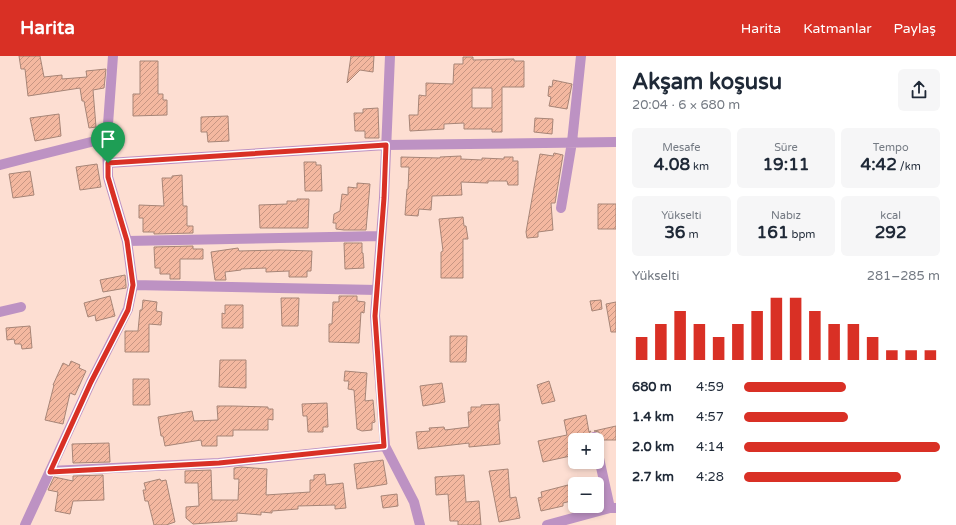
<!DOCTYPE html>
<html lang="tr">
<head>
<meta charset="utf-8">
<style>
	body { margin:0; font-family:"Varela Round",sans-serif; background:#f6f6f7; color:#1f2937; height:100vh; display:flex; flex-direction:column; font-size:15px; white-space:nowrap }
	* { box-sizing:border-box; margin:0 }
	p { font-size:13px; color:#747a83 }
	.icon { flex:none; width:22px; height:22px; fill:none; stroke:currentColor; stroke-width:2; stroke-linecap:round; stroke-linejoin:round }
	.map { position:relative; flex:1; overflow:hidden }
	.panel { display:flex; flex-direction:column; background:#fff; width:340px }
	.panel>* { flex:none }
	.buttons { position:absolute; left:568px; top:377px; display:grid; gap:8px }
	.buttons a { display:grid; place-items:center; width:36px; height:36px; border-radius:6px; background:#fff; box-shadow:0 2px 6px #0003; font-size:20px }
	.pin { position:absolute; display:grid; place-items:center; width:34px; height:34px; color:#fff; margin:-41px -17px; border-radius:50% 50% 50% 0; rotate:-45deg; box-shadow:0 0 4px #0007 }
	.pin .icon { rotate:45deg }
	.round { display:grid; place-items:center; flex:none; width:42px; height:42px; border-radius:6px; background:#f6f6f7 }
	.overview { display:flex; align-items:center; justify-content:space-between; height:68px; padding:0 16px }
	h1 { font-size:22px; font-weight:700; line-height:30px }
	.stats { display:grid; grid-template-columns:repeat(3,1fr); gap:6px; height:68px; padding:4px 16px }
	.stats div { display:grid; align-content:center; border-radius:6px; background:#f6f6f7; text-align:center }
	.stats b { font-size:17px; font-weight:700 }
	.stats small { font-size:11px; font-weight:400 }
	.stats p { font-size:11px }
	.chart { height:112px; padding:8px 16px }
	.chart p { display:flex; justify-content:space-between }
	.chart svg { width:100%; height:72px; margin-top:4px; stroke:#d93025; stroke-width:6 }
	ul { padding:0 16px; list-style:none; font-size:13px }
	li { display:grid; grid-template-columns:64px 48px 1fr; align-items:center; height:30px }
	li i { height:10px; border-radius:5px; background:#d93025 }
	header { display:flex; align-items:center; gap:24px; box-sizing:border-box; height:56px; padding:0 20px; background:#d93025; color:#fff }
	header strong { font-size:19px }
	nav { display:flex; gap:22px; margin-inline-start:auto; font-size:14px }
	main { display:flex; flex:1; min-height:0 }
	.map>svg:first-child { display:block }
	.building { fill:url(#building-hatch); stroke:#a78577; fill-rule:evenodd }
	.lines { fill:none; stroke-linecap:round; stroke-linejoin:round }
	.minor { stroke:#bd92c3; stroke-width:10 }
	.route-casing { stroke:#fff; stroke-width:8 }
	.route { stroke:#d93025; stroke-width:5 }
</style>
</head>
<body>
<header>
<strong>Harita</strong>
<nav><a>Harita</a><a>Katmanlar</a><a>Paylaş</a></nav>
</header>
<main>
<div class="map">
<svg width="616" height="469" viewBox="0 0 616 469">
	<defs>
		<pattern id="building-hatch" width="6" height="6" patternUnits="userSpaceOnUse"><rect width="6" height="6" fill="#f4b8a0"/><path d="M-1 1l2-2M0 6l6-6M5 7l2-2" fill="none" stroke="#c79683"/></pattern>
	</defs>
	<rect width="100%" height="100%" fill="#fdded2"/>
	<path class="building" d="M19 0H40L44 21 62 19V23L87 21 86 15 106 13 104 32 93 34 96 71 89 72 84 45H82L80 32 28 40 25 13H21Z
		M351 0H374L373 16 360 14 347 27Z
		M463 1H473V4L514 3V5H524V31H502V76H492V73H464V67L444 68V73L410 75 409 59H418L419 39 426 40V27L453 28 454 8H463ZM472 32H492V52H472Z
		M140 5H158V38H163V44H167V59L133 60V38H140Z
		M553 24 572 28 567 53 549 50 551 41 548 40 549 30 552 31Z
		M378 52 379 82H365V75H355L354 57H363V53Z
		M59 58 61 80 35 85 30 62Z
		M228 60 229 85 208 86 207 76H201V61Z
		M535 62 553 63 552 78 534 76Z
		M554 97 563 99 555 147H551L553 174 538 176V181L527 182 526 176 540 98 553 100Z
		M461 100V103L482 104V102L504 103V101H513V105H518V129H508L507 125H488V127L461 126 462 139 432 140 431 154 419 153 418 160 405 159 407 133H408L409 111H401V101L440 102V101Z
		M304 106H316V109H321L322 135H305Z
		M97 108 101 131 80 134 76 111Z
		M30 115 34 139 13 142 9 118Z
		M182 119 183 150H187V170H193V177L154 178V176H143V162H139V149L164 150 162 122H172V120Z
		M357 127 370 128 366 174H344L336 173V167H333L334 158 340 155 342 138 348 139V131L357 132Z
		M297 143H309L308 172H260L259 149 287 148V145H297Z
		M598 148H616V173H598Z
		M463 161 464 170H466L468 183H463V222H441V196L443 195 439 163Z
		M344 187H362V197H363L364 212 345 213Z
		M193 190V193H203V203H180V223H170V218H160V212H155L154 191Z
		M238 192 239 195 279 194 312 195 311 215H307V221H289V215L266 216V212L241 213V214L225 216 226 224H215L211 196Z
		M125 219 126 229V232L103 236 100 224Z
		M110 240 115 260 96 265 95 259 88 261 84 247Z
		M339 240H357V245L365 246 364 257 361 256 359 287 329 286V268H332L333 246H339Z
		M281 242H299L298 270H282Z
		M143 244 157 246 156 255 162 256 161 269 149 268V296H125V275H138L140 254H142Z
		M601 244 602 253 592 255 590 245Z
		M616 246V276H611L606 248Z
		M225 249H243V272H222V257L225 258Z
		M30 270 32 292 22 293 21 288H15L14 283 7 284 6 272Z
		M450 280H467L466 306H450Z
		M220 304H246V332L219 331Z
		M71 305 80 309 79 312 86 315 75 339 70 337 63 368 45 364 54 329H53L63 307 69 310Z
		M345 315 367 317 365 345 373 344 375 366 372 367V374L362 375 357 373 354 334 348 333 349 325H344Z
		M133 323H149L150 349H133Z
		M549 325 555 345 542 348 537 329Z
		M442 327 445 346 423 350 420 330Z
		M327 347 328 371H323V376H308L307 360H303L302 348Z
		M499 348 500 365H498L500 388 469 391V387L418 393 416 376 430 375 429 372 444 371 445 374 469 371 468 356H471V351H481V349Z
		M217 350H233L268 351V353H273V364L268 363V374H233V380H217V390H202L201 384 165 390 163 380H161L158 361 192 355 194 365 218 364Z
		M586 359 589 376 591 375 588 379V384H575V399L543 406 538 385 567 379 564 364Z
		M616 370V384H601L599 376 594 375Z
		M109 387 110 406 73 407 72 388Z
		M383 404 387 428 357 433 354 408Z
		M241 411 267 413 266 439 310 436V424H314V419L325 418 326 429 343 427 346 452 335 453V449L298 450V453L272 455V457L261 456V459L237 457V465L193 468 186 462V451L199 450 198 427H185V415L211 414 212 444H238L239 423H234V412Z
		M508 413 510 442 516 441 520 462 499 466 489 415Z
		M103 419 104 444 73 445 70 458 55 455 58 436 48 434 54 421 73 425V420Z
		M464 419 466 446 479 445 481 469H458V465H450L448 438 436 439 435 421Z
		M160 423 161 425 166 424 175 466 166 469H154L148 445H145L143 434H146L144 427Z
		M568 429 571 445 563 447V450L541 455 538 442 542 441 541 436Z
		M397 438 398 450 383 452 381 440Z"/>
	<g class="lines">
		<path class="minor" d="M390 0 384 142 375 260 385 390 414 446 420 469
			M108 107 386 89 616 86
			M0 109 31 101 107 82
			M561 152 572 86 581 0
			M127 185 381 180
			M133 229 377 234
			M0 256 21 251
			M594 381 595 384
			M597 393 610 452
			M50 415 219 407 385 390
			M25 469 91 326 128 253 133 229 127 185 108 121 107 82 113 0
			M547 469 610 452H616"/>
	</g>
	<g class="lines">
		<g class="route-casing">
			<path id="route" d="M386 89 384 142 375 260 384 390 219 407 50 416 91 326 128 254 133 229 127 185 108 121V107Z"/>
		</g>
		<use href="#route" class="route"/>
	</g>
</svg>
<div class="buttons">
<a>+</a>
<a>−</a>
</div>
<div class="pin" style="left:108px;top:107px;background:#1e9e55"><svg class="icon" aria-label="arrive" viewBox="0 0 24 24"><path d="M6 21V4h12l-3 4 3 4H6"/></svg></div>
</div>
<section class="panel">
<div class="overview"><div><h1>Akşam koşusu</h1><p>20:04 · 6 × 680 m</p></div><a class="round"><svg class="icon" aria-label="share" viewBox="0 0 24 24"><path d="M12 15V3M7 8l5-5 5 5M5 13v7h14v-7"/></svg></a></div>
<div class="stats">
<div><p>Mesafe</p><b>4.08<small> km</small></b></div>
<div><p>Süre</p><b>19:11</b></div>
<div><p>Tempo</p><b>4:42<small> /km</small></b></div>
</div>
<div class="stats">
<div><p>Yükselti</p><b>36<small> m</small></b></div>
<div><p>Nabız</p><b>161<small> bpm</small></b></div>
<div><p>kcal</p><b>292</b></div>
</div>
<div class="chart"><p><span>Yükselti</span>281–285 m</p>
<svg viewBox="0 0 160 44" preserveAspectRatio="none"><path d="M5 44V30M15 44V22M25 44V14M35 44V22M45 44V30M55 44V22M65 44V14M75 44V6M85 44V6M95 44V14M105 44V22M115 44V22M125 44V30M135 44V38M145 44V38M155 44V38"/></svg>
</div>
<ul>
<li><b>680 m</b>4:59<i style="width:52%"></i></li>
<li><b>1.4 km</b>4:57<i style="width:53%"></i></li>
<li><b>2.0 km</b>4:14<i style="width:100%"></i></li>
<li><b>2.7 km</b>4:28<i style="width:80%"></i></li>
</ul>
</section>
</main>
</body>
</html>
